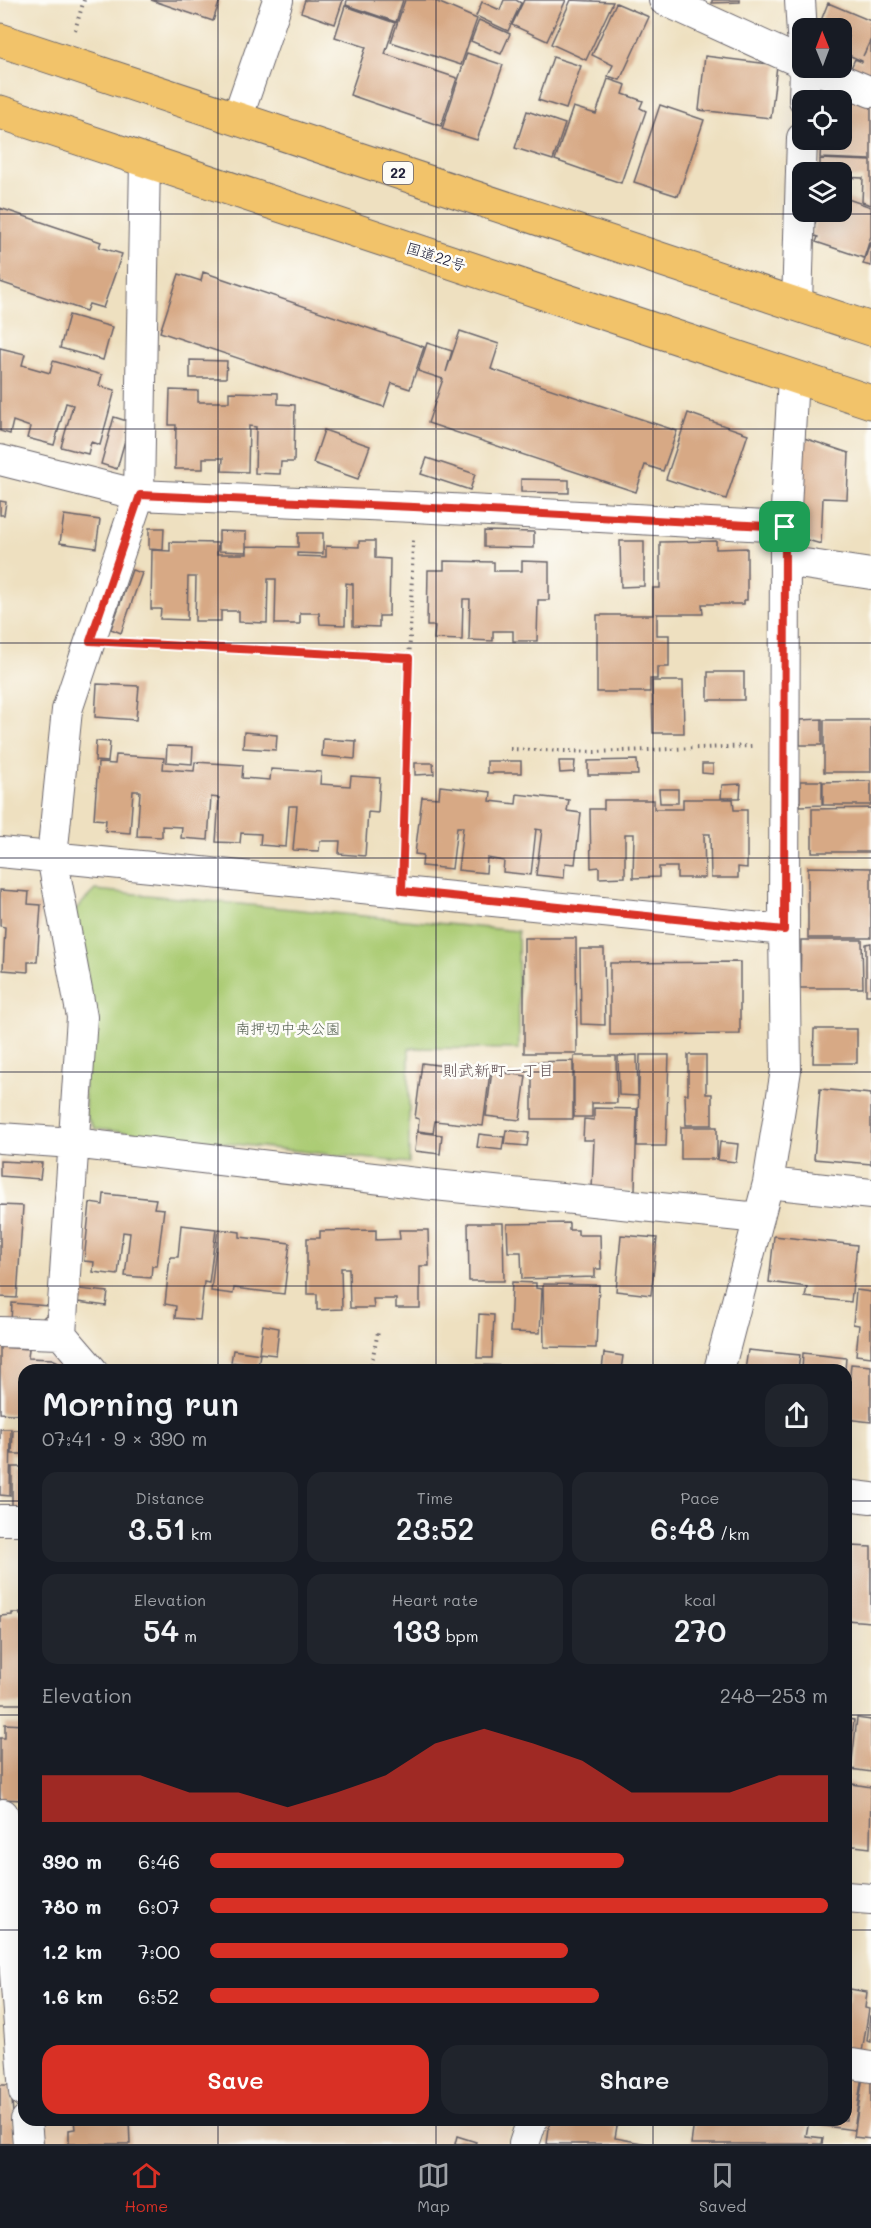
<!DOCTYPE html>
<html lang="en">
<head>
<meta charset="utf-8">
<style>
	body { margin:0; font-family:Mali,"Klee One",sans-serif; background:#20242c; color:#f1f3f6; height:100vh; display:flex; flex-direction:column; font-size:22px; white-space:nowrap }
	* { box-sizing:border-box; margin:0 }
	p { font-size:20px; color:#9ea1a6 }
	.icon { flex:none; width:33px; height:33px; fill:none; stroke:currentColor; stroke-width:2; stroke-linecap:round; stroke-linejoin:round }
	.map { position:relative; flex:1; overflow:hidden }
	.side { position:absolute; left:18px; top:1364px; width:834px; height:762px; display:flex; flex-direction:column; background:#171b24; border-radius:18px; box-shadow:0 6px 24px #0002 }
	.side>* { flex:none }
	.needle { width:39px; rotate:359deg }
	.controls { position:absolute; left:792px; top:18px; display:grid; gap:12px }
	.controls a { display:grid; place-items:center; width:60px; height:60px; border-radius:12px; background:#171b24; box-shadow:0 6px 24px #0002; font-size:30px }
	.pin { position:absolute; display:grid; place-items:center; width:51px; height:51px; color:#fff; margin:-26px; border-radius:12px; box-shadow:0 3px 9px #0006 }
	.round { display:grid; place-items:center; flex:none; width:63px; height:63px; border-radius:18px; background:#20242c }
	.overview { display:flex; align-items:center; justify-content:space-between; height:102px; padding:0 24px }
	h1 { font-size:33px; font-weight:600; line-height:45px }
	.stats { display:grid; grid-template-columns:repeat(3,1fr); gap:9px; height:102px; padding:6px 24px }
	.stats div { display:grid; align-content:center; border-radius:15px; background:#20242c; text-align:center }
	.stats b { font-size:30px; font-weight:600 }
	.stats small { font-size:16px; font-weight:400 }
	.stats p { font-size:16px }
	.chart { height:168px; padding:12px 24px }
	.chart p { display:flex; justify-content:space-between }
	.chart svg { width:100%; height:108px; margin-top:6px; fill:#d93025; opacity:.7 }
	.button { display:flex; gap:12px; margin-top:auto; padding:12px 24px }
	.button a { flex:1; height:69px; border-radius:18px; background:#d93025; color:#fff; font-size:24px; font-weight:600; line-height:69px; text-align:center }
	.button a+a { background:#20242c; color:#f1f3f6 }
	ul { padding:0 24px; list-style:none; font-size:20px }
	li { display:grid; grid-template-columns:96px 72px 1fr; align-items:center; height:45px }
	li i { height:15px; border-radius:8px; background:#d93025 }
	.menu { display:flex; justify-content:space-around; align-items:center; height:84px; border-top:2px solid #363941; background:#171b24; font-size:16px; color:#9ea1a6 }
	.menu a { display:grid; justify-items:center; gap:3px }
	.menu .on { color:#d93025 }
	.map>svg:first-child { display:block }
	.built { fill:#efd6bc }
	.green { fill:#accc74; stroke:#677758; stroke-width:1.5 }
	.building { fill:#d7a985 }
	.lines { fill:none; stroke-linecap:round; stroke-linejoin:round }
	.street-casing { stroke:#69646a; stroke-width:32 }
	.highway-casing { stroke:#69646a; stroke-width:35 }
	.path { stroke:#69646a; stroke-width:4; stroke-dasharray:1.5 4.5; stroke-linecap:butt }
	.street { stroke:#fff; stroke-width:30 }
	.highway { stroke:#f2c36a; stroke-width:33 }
	.route-casing { stroke:#fff; stroke-width:12 }
	.route { stroke:#d93025; stroke-width:8 }
	.grid { fill:none; stroke:#22223b; stroke-width:1.5; stroke-opacity:0.55 }
	.labels { text-anchor:middle; stroke-width:5; stroke-linejoin:round; paint-order:stroke }
	.shield { fill:#fdfcf7; stroke:#646373; stroke-width:1.5 }
	.shield-label { font-size:14px; font-weight:bold; fill:#22223b }
	.street-label { font-size:15px; fill:#22223b; stroke:#fdfcf7 }
	.park-label { font-size:15px; fill:#525e4f; stroke:#fdfcf7 }
	.neighbourhood-label { font-size:16px; fill:#615155; stroke:#fdfcf7 }
</style>
</head>
<body>
<div class="map">
<svg width="871" height="2144" viewBox="0 0 871 2144">
	<rect width="100%" height="100%" fill="#fdfcf7"/>
	<filter id="ink" filterUnits="userSpaceOnUse"><feTurbulence type="fractalNoise" baseFrequency=".0167" numOctaves="2"/><feDisplacementMap in="SourceGraphic" scale="12" xChannelSelector="R" yChannelSelector="G"/><feConvolveMatrix kernelMatrix="1 2 1 2 8 2 1 2 1" color-interpolation-filters="sRGB"/></filter>
	<filter id="wash" filterUnits="userSpaceOnUse"><feTurbulence type="fractalNoise" baseFrequency=".008" numOctaves="4" result="noise"/><feDisplacementMap in="SourceGraphic" scale="24" xChannelSelector="R" yChannelSelector="G"/><feGaussianBlur stdDeviation="1.35" result="paint"/><feColorMatrix in="noise" values="0 0 0 0 0 0 0 0 0 0 0 0 0 0 0 0 0 1.4 0 .05"/><feComposite in="paint" operator="in"/></filter>
	<g filter="url(#wash)">
		<rect width="100%" height="100%" fill="#eee0c0"/>
		<path class="built" d="M36 2120H513L505 2144H38Z"/>
		<path class="green" d="M95 890 518 931 519 1049 409 1048V1163L95 1129 86 1116 72 913Z"/>
		<g id="blocks">
			<path class="building" d="M151 0H220L213 21Z
				M305 0H343L335 24 301 12Z
				M347 0H403L396 22 346 5Z
				M405 0H433L477 19 461 65 391 42Z
				M504 0H516L521 3 508 31 476 16 482 2 500 10Z
				M524 0H566L547 41 512 25Z
				M571 0 613 2 586 60 551 44Z
				M712 0H740V2L712 3Z
				M616 3 649 17 620 80 608 76 613 65 592 55Z
				M828 3 871 21V39L863 56 871 41V79L850 70 855 59 862 62V61L846 54 845 47 849 37 842 34V28H829L823 26 822 18Z
				M345 6 395 23 385 54 457 78 441 126 350 95 366 47 335 37Z
				M479 20 510 34 501 54 471 41Z
				M467 53 503 65 477 140 442 129Z
				M705 56 777 65 771 118 699 110Z
				M553 57 581 66 566 109 538 100Z
				M608 79 626 85 623 94 643 101 640 108 646 111 621 183 555 160 573 107 596 114Z
				M832 85 871 101V160L820 158 821 140H842V100H817V94Z
				M660 105 704 120 678 196 634 182Z
				M527 111 565 124 553 160 515 148Z
				M820 159 871 161V205L862 202 863 178 842 177V172H820Z
				M842 197 871 207V236L864 258 816 242 818 237 811 235 819 212H842Z
				M0 208 101 242 99 247 122 254 103 308 89 304 86 311 0 282Z
				M871 241V266L863 264Z
				M203 272 424 347 410 389 392 383 384 407 160 332 179 274 201 281Z
				M69 315 112 327 103 360 60 348Z
				M460 331 499 344 491 369 677 431 663 471 645 465 636 492 428 423 443 379 418 371 427 343 452 351 446 372Z
				M0 348 25 354 22 365 50 373 53 361 102 375 99 386 115 390 100 445 91 442 88 454 61 447 73 405 66 403 54 445 27 438 30 427 13 421 10 434 0 431Z
				M190 360 227 361 226 378H190Z
				M170 390 198 391V402H229V392L278 393V404L295 405 294 462H281L280 474 255 473 256 427 249 426 248 472 222 471 223 458H203V469H175L176 425H169Z
				M688 413 748 434 726 499 666 479Z
				M114 417 130 422 117 469 101 464Z
				M324 430 370 446 358 479 313 463Z
				M801 437 849 453 847 499 823 498 821 544 797 537Z
				M427 458 475 474 470 490 421 474Z
				M521 479 569 480V493L521 492Z
				M0 501 6 502 4 515H0Z
				M64 515 100 520 96 548 60 543Z
				M149 528H164L163 550 149 549Z
				M219 531 246 532V552L219 551Z
				M484 531 534 532V548L484 547Z
				M298 533H323V554L297 553V556L326 557V546L359 547V541H375V558L390 559 389 616H379V627L353 626V584L346 583 345 625 320 624 319 613H300V624H275L276 579H268L267 623 239 622V611H221V621H195L196 577H188L187 620 160 619 161 609H151L152 550 170 551V542L218 543 217 554H247V546L298 547Z
				M620 541H644V586L621 587Z
				M716 541V549L747 548V600H744V604H702L703 614H657V635H669V667H657V679H650V692H597V615H653V588H660V542Z
				M444 561 494 562V571H522V561L549 562V600H538L537 641H513V631H493V641L469 640 470 599H463L462 640 434 639 435 626H427L428 570H444Z
				M132 570 142 573 121 633 111 629Z
				M708 672H744V700H708Z
				M652 681H683L684 733H653Z
				M97 684 139 686 136 720 95 717Z
				M822 719V745H800V720Z
				M824 720H871V772H824Z
				M244 732 277 735 276 750 243 748Z
				M323 739 356 741 355 759 322 756Z
				M96 741 110 742 108 762 95 761Z
				M167 746 193 747 192 764 166 762Z
				M116 755 164 758 163 769 194 771 195 762 243 765 242 778 270 780 271 769 321 772 320 784 350 786 351 776 380 778 378 813 368 812 365 856 339 854 340 841H320L319 851 293 850 297 806H289L286 847 260 845 261 834 241 833 240 843 216 842 219 798 211 797 208 840 181 838 182 827 162 826V837L137 836 140 791H133L130 833 105 831 106 820 94 819 98 763 115 764Z
				M637 760 638 775H588V761Z
				M487 761H521V773H487Z
				M559 761H575L574 772 560 773Z
				M415 763H433L434 774 415 775Z
				M702 764H713V774L702 773Z
				M800 781H822V805L800 806Z
				M871 781V805H823V782Z
				M741 784 740 798H721L722 785Z
				M440 786 491 792 490 801 516 804 517 794 569 800 567 811 581 813 575 864 565 863 564 878 536 875 542 830 536 829 531 875 503 872 504 861 487 858 486 873 458 870 463 827H457L452 869 422 866 423 855 415 854 422 797 439 798Z
				M659 789H678V803H660Z
				M683 799H733L734 810H747V868L738 867V878H711L710 834H704L705 878H677V867H659V877L633 878 634 834H625V877L599 878V867L591 868 590 809H604V800H654V809H683Z
				M871 808V852H812V809Z
				M808 867 871 868V938H808Z
				M0 890 29 892 28 904 41 905 37 962H28V972L3 970 5 927 0 926Z
				M524 938H576L577 1053H524Z
				M801 940H862L863 988H800Z
				M871 943V995H866V944Z
				M580 949H604L605 1025 581 1024Z
				M740 962V1034L610 1035V963Z
				M814 1029H857V1063H813Z
				M637 1055 638 1096 619 1095 618 1056Z
				M640 1055H669L666 1146H637Z
				M688 1055H706V1094H712V1125H686L685 1094H688Z
				M574 1056H616L617 1103H592V1117H574Z
				M573 1061V1119H532V1062Z
				M422 1063 490 1072 483 1126 435 1121 433 1133 418 1131 419 1119 415 1118Z
				M492 1071 526 1076 520 1120 486 1116Z
				M820 1089 871 1094V1164L814 1159Z
				M594 1108 637 1109 635 1190 592 1189 594 1140H583L584 1119 594 1120Z
				M681 1127H717V1159H681Z
				M506 1130 529 1133 527 1146 504 1144Z
				M417 1132 442 1135 440 1154 415 1151Z
				M479 1134 504 1137 502 1150 477 1147Z
				M720 1142 738 1144 736 1162 718 1160Z
				M0 1161 42 1163 40 1179 0 1176Z
				M104 1194 156 1199 154 1208 164 1209 157 1266H152L151 1278 125 1276 130 1233 123 1232 118 1275 93 1272 94 1262 84 1261 90 1203 103 1205Z
				M0 1205 23 1206 17 1298 0 1297Z
				M468 1223H503L504 1281H469Z
				M569 1223V1230H578V1235H600L601 1269H595V1277L522 1279 521 1252H508L507 1224Z
				M181 1225 216 1229 209 1283 204 1282 200 1320 175 1318 176 1306 165 1304 170 1257H178Z
				M218 1229 240 1232V1237L290 1243 284 1294 234 1288 233 1294 211 1291Z
				M376 1230V1240L400 1239 399 1230H428L429 1266H420V1308H396V1299H373L374 1308H350L349 1268H341L342 1309 317 1310V1294H307V1238H320V1231Z
				M621 1235 657 1238 651 1295 616 1291Z
				M774 1236 857 1245 851 1302 805 1297 807 1287 769 1282Z
				M512 1282 536 1283V1288L542 1289 540 1333 510 1332Z
				M543 1284 599 1285 596 1348 544 1347Z
				M79 1289 108 1292 106 1306 78 1302Z
				M856 1290 871 1292V1357L856 1355 859 1325 853 1324Z
				M12 1303 48 1306 47 1314 37 1324 11 1322Z
				M479 1314 494 1315 492 1358H477Z
				M263 1325 279 1328 276 1355 259 1353Z
				M0 1347 29 1349 28 1358 52 1359 65 1365 64 1370H24V1415L0 1413Z
				M233 1350 260 1354 258 1366 231 1362Z
				M748 1350 800 1355 798 1370H745Z
				M604 1353 623 1356 621 1370 602 1369Z
				M803 1353 846 1358 845 1370H802Z
				M851 1364 871 1366V1422L846 1419Z
				M475 1365 555 1367V1370H474Z
				M0 1429H11L10 1496 0 1495Z
				M13 1430H24V1454H12Z
				M12 1467H24V1511L12 1510Z
				M846 1540H849L848 1556H846Z
				M851 1546 871 1547V1622L846 1620V1563H850Z
				M12 1613H20V1615H24V1704H0V1616L12 1615Z
				M857 1718 871 1720V1772L851 1769Z
				M846 1719 854 1720 850 1753H846Z
				M5 1724 24 1725V1800L0 1799V1738H5Z
				M846 1783 871 1787 870 1848 846 1845Z
				M850 1989 867 1992 865 2008 869 2009 862 2052 846 2050V2001L848 2002Z
				M870 2016H871V2042L867 2041Z
				M846 2073 862 2075 854 2130 811 2124V2120H846Z
				M863 2076 871 2077V2139L854 2137Z
				M0 2085H11L15 2144H0Z
				M74 2120H129L130 2144H69V2130L75 2129Z
				M550 2120H618L615 2138 647 2144H547Z
				M700 2120 761 2121 762 2120H809L806 2136 823 2138 822 2144H691L694 2122H700Z
				M457 2136 476 2142 475 2144H455Z"/>
		</g>
	</g>
	<g filter="url(#ink)">
		<use href="#blocks" fill-opacity="0" stroke="#69646a" stroke-width="1.5"/>
		<g class="lines">
			<g class="street-casing">
				<path id="street" d="M664 0 802 63
					M800 0 802 34
					M814 68 871 92
					M804 100 805 68
					M237 119 278 0
					M797 304 802 138
					M0 460 139 495 414 507 785 527
					M785 561 871 574
					M0 852 784 930
					M0 1138 73 1143 425 1184 759 1218
					M768 1183 871 1194
					M0 1332 61 1334
					M92 1370 61 1334 82 1017 52 857 67 710 139 495 145 160
					M719 1370 768 1183 786 1070 784 930 785 527 793 376
					M846 1495 871 1498
					M0 1520H24
					M3 1814 24 2092
					M846 1897 871 1899
					M846 2063 871 2067
					M26 2120 28 2144
					M524 2144 532 2120"/>
			</g>
			<g class="highway-casing">
				<path id="highway" d="M0 40 871 329
					M0 112 871 402"/>
			</g>
			<path class="path" d="M75 30 84 0
				M125 643 409 658
				M510 749 595 752 752 746
				M403 860 413 540
				M370 1370 378 1332"/>
			<use href="#street" class="street"/>
			<use href="#highway" class="highway"/>
		</g>
	</g>
	<g class="lines" filter="url(#ink)">
		<g class="route-casing">
			<path id="route" d="M140 495 414 507 785 527 784 930 402 891 409 658 90 641Z"/>
		</g>
		<use href="#route" class="route"/>
	</g>
	<path class="grid" d="M218 0V1370M436 0V1370M653 0V1370M0 214H871M0 429H871M0 643H871M0 858H871M0 1072H871M0 1286H871M0 1501H24M846 1501H871M0 1715H24M846 1715H871M0 1930H24M846 1930H871M218 2120V2144M436 2120V2144M653 2120V2144"/>
	<g class="labels">
		<rect class="shield" x="383" y="162" width="30" height="22" rx="4.5"/>
		<g class="shield-label">
			<text x="398" y="178">22</text>
		</g>
		<g class="street-label">
			<text transform="translate(436 257) rotate(18)" y="5">国道22号</text>
		</g>
		<g class="park-label">
			<text x="288" y="1034">南押切中央公園</text>
		</g>
		<g class="neighbourhood-label">
			<text x="498" y="1076">則武新町一丁目</text>
		</g>
	</g>
</svg>
<div class="controls">
<a><svg class="needle" viewBox="-14 -14 28 28"><path d="M0-13l5 13h-10z" fill="#e53935"/><path d="M0 13l5-13h-10z" fill="#9ea1a6"/></svg></a>
<a><svg class="icon" aria-label="locate" viewBox="0 0 24 24"><circle cx="12" cy="12" r="6"/><path d="M12 2v4M12 18v4M2 12h4M18 12h4"/></svg></a>
<a><svg class="icon" aria-label="layers" viewBox="0 0 24 24"><path d="M12 4l9 5-9 5-9-5zM3 14l9 5 9-5"/></svg></a>
</div>
<div class="pin" style="left:785px;top:527px;background:#1e9e55"><svg class="icon" aria-label="arrive" viewBox="0 0 24 24"><path d="M6 21V4h12l-3 4 3 4H6"/></svg></div>
<section class="side">
<div class="overview"><div><h1>Morning run</h1><p>07:41 · 9 × 390 m</p></div><a class="round"><svg class="icon" aria-label="share" viewBox="0 0 24 24"><path d="M12 15V3M7 8l5-5 5 5M5 13v7h14v-7"/></svg></a></div>
<div class="stats">
<div><p>Distance</p><b>3.51<small> km</small></b></div>
<div><p>Time</p><b>23:52</b></div>
<div><p>Pace</p><b>6:48<small> /km</small></b></div>
</div>
<div class="stats">
<div><p>Elevation</p><b>54<small> m</small></b></div>
<div><p>Heart rate</p><b>133<small> bpm</small></b></div>
<div><p>kcal</p><b>270</b></div>
</div>
<div class="chart"><p><span>Elevation</span>248–253 m</p>
<svg viewBox="0 0 160 44" preserveAspectRatio="none"><path d="M0 44V25L10 25L20 25L30 32L40 32L50 38L60 32L70 25L80 12L90 6L100 12L110 19L120 32L130 32L140 32L150 25L160 25V44z"/></svg>
</div>
<ul>
<li><b>390 m</b>6:46<i style="width:67%"></i></li>
<li><b>780 m</b>6:07<i style="width:100%"></i></li>
<li><b>1.2 km</b>7:00<i style="width:58%"></i></li>
<li><b>1.6 km</b>6:52<i style="width:63%"></i></li>
</ul>
<div class="button"><a>Save</a><a>Share</a></div>
</section>
</div>
<nav class="menu">
<a class="on"><svg class="icon" aria-label="home" viewBox="0 0 24 24"><path d="M3 11l9-7 9 7M6 9v11h12V9"/></svg>Home</a>
<a><svg class="icon" aria-label="map" viewBox="0 0 24 24"><path d="M3 6l6-2 6 2 6-2v14l-6 2-6-2-6 2zM9 4v14M15 6v14"/></svg>Map</a>
<a><svg class="icon" aria-label="saved" viewBox="0 0 24 24"><path d="M7 4h10v16l-5-4-5 4z"/></svg>Saved</a>
</nav>
</body>
</html>
